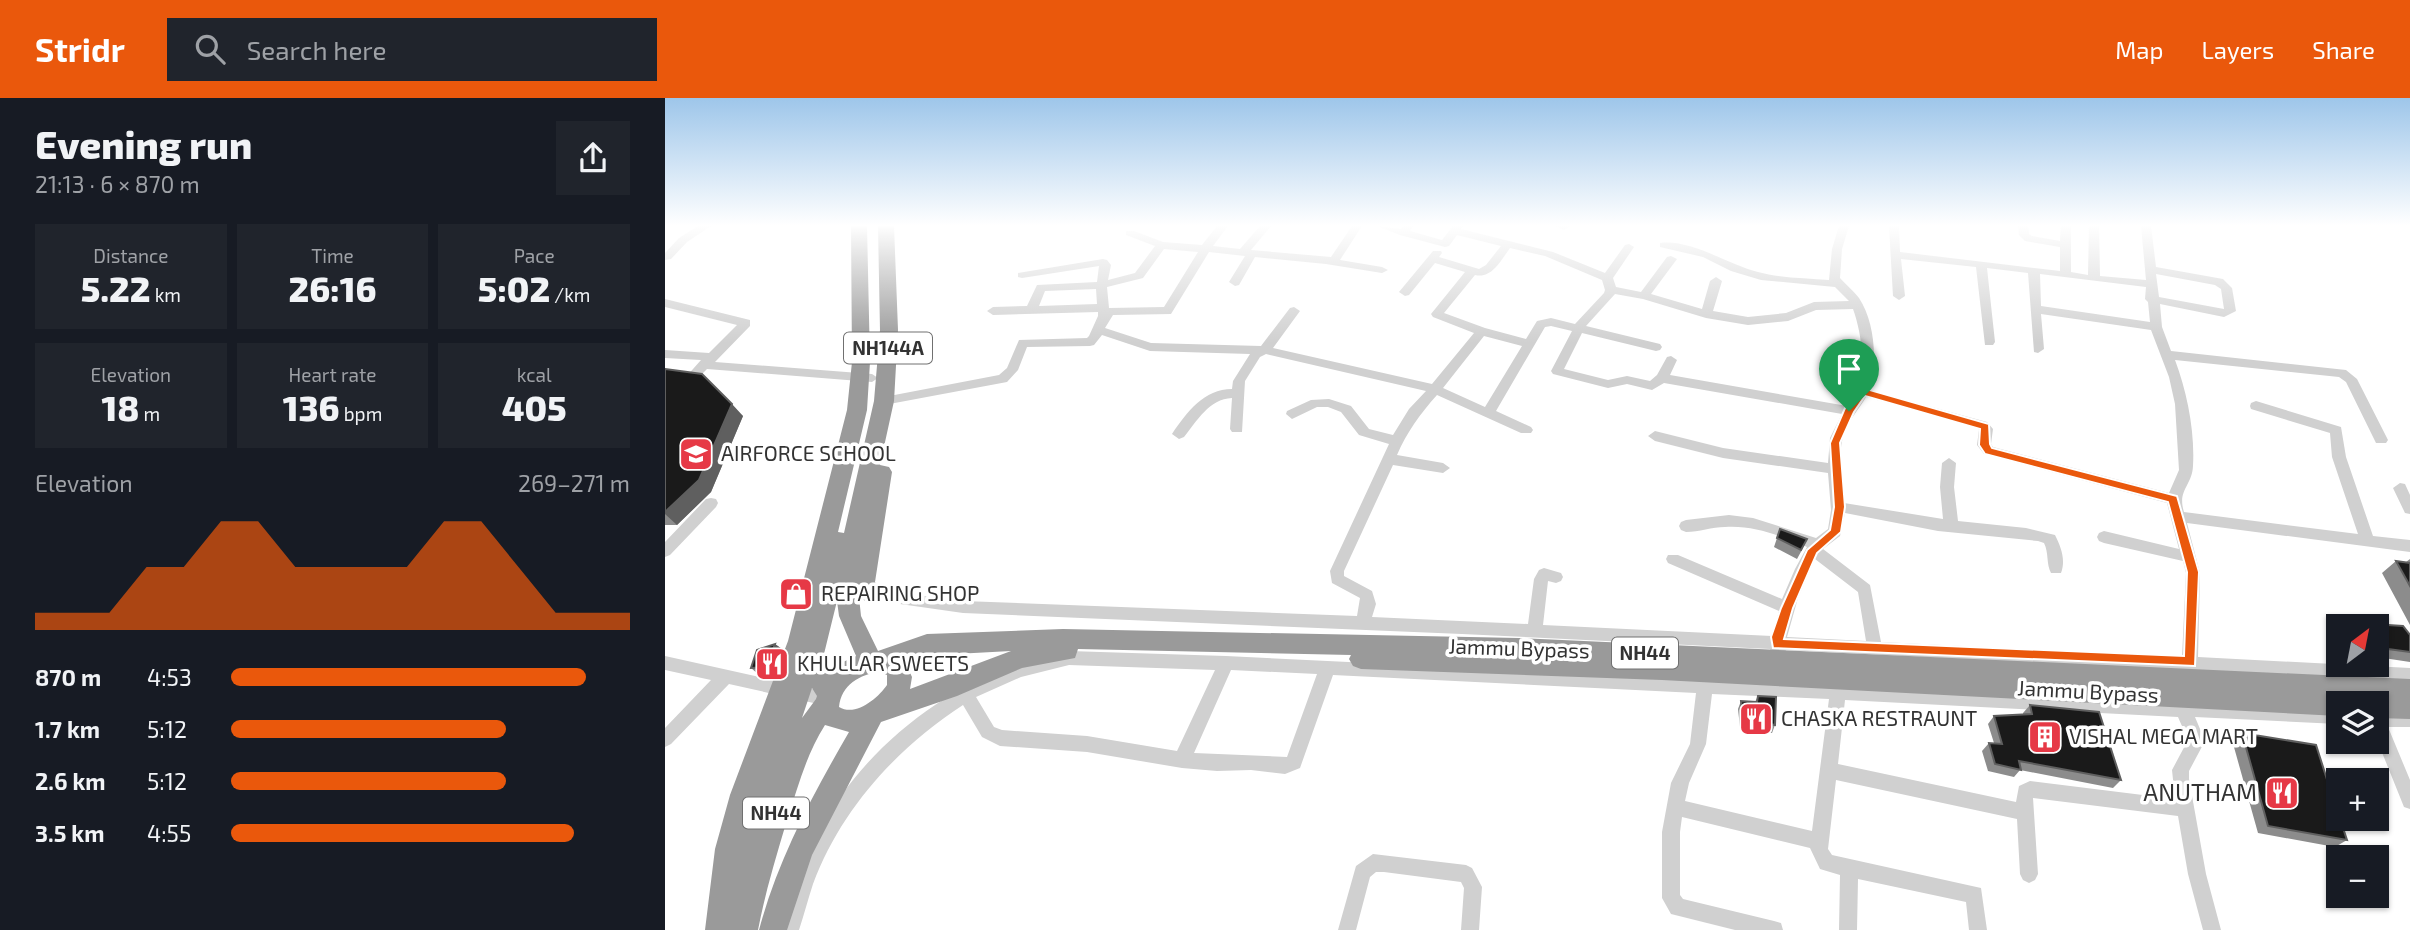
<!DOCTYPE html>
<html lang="en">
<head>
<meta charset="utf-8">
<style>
	body { margin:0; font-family:"Exo 2",sans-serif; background:#20242c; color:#f1f3f6; height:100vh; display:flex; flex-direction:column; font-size:26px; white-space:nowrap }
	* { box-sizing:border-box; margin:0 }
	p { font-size:23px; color:#9ea1a6 }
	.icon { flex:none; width:38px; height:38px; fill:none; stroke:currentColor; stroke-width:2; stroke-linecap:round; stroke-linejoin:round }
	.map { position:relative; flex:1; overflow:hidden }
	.drawer { display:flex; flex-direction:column; background:#171b24; width:665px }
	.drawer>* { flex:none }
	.needle { width:46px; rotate:32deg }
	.controls { position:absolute; left:1661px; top:516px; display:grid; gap:14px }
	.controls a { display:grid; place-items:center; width:63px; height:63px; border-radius:0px; background:#171b24; box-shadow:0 2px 5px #0004; font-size:35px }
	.pin { position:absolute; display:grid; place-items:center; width:60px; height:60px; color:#fff; margin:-72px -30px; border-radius:50% 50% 50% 0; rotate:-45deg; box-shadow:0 0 7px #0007 }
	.pin .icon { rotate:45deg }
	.round { display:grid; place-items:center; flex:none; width:74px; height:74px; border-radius:0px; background:#20242c }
	.summary { display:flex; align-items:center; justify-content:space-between; height:119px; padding:0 35px }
	h1 { font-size:38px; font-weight:800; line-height:52px }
	.stats { display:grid; grid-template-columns:repeat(3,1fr); gap:10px; height:119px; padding:7px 35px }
	.stats div { display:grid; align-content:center; border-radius:0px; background:#20242c; text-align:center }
	.stats b { font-size:35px; font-weight:800 }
	.stats small { font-size:19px; font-weight:400 }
	.stats p { font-size:19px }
	.chart { height:196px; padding:14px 35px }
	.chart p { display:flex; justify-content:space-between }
	.chart svg { width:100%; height:126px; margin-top:7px; fill:#ea580c; opacity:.7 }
	ul { padding:0 35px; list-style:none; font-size:23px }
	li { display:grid; grid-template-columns:112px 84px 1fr; align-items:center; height:52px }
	li i { height:18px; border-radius:9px; background:#ea580c }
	header { display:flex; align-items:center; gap:42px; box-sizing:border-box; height:98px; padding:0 35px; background:#ea580c; color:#fff }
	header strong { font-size:33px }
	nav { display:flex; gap:38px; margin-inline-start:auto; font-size:24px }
	.search { width:490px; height:63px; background:#20242c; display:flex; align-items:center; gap:18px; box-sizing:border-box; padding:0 24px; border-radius:0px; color:#9ea1a6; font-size:26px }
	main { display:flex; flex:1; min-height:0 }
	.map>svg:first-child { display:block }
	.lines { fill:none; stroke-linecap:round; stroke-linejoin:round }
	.minor { fill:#d0d0d0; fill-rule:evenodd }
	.highway { fill:#9a9a9a; fill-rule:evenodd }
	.wall { fill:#8c8c8c }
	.shaded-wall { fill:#5f5f5f }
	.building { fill:#1a1a1a; stroke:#5f5f5f; stroke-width:2 }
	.route { fill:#ea580c; stroke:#fff; stroke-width:2; fill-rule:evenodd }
	.labels { text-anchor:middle; stroke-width:7; stroke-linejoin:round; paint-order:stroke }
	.shield { fill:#fff; stroke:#707070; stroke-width:2 }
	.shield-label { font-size:19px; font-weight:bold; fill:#333 }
	.poi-label { font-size:21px; fill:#333; stroke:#fff; text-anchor:start }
	.street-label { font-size:21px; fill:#333; stroke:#fff }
	.near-poi-label { font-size:24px; fill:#333; stroke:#fff; text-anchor:end }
</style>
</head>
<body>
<header>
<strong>Stridr</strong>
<div class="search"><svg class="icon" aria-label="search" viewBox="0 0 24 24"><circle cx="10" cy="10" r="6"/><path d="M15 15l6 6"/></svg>Search here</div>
<nav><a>Map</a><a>Layers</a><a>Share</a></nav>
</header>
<main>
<section class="drawer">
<div class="summary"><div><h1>Evening run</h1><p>21:13 · 6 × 870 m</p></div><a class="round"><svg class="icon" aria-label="share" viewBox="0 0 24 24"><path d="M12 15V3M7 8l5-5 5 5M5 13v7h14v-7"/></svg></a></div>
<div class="stats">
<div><p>Distance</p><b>5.22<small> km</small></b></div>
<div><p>Time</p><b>26:16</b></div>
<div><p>Pace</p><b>5:02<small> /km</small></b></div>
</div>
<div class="stats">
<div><p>Elevation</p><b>18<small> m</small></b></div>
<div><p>Heart rate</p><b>136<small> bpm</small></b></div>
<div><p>kcal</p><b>405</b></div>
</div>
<div class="chart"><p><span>Elevation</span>269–271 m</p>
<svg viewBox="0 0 160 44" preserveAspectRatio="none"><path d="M0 44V38L10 38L20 38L30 22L40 22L50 6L60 6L70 22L80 22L90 22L100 22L110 6L120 6L130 22L140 38L150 38L160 38V44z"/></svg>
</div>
<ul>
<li><b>870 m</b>4:53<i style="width:89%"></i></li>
<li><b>1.7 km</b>5:12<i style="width:69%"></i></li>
<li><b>2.6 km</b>5:12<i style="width:69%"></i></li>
<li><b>3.5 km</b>4:55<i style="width:86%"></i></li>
</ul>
</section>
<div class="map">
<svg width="1745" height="832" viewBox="0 0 1745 832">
	<rect width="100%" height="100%" fill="#fff"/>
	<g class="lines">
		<path class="minor" d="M33 128H46L22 144 6 161 0 162V155L14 140Z
			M552 128H563L548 148 575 151 595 128H606L586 152 666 159 687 128H697L675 162 717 169 723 172 717 175 661 166 590 159 574 187 570 188 564 184 580 158 544 154 506 216 448 217 440 230 486 245 596 248 625 210 629 209 635 213 608 250 767 286 809 235 768 219 766 216 800 174 770 165 744 197 740 198 734 194 768 153H776L777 155 774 159 814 171 821 167 836 148 792 137 784 148 780 149 735 137 712 128 736 131 738 128H748L745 133 777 142 788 128H798L796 131 888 154 940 175 960 147 964 146 969 149 948 180 951 189 976 194 1002 159 1006 158 1012 161 986 196 1037 211 1045 183 1051 179 1057 183 1048 213 1083 219 1121 215 1149 204 1184 203 1170 189 1096 182 1066 173 1038 159 995 149V145C1026 141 1064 167 1093 174 1115 180 1141 180 1164 182L1167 151 1174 128H1184L1177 151 1175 180C1181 187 1189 193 1194 200 1210 224 1213 265 1204 292L1322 324 1328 331 1326 346 1328 349 1504 395 1514 372 1510 306 1504 279 1486 232 1376 216 1379 251 1373 255 1369 254 1363 175 1322 170 1330 244 1328 247H1320L1311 169 1236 161 1240 198 1234 202 1228 198 1224 128H1234L1235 154 1395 173V149L1360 143 1354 137 1353 128H1363L1364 136 1367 138 1395 143 1396 128H1406V174L1423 177 1424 128H1434L1435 178 1481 182 1476 128H1486L1491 169 1558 181 1567 190 1571 213 1559 219 1495 206 1497 229 1506 253 1681 272 1692 281 1723 342 1721 345H1711L1681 284 1674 279 1510 262C1522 294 1530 333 1528 368 1527 388 1512 392 1519 414L1693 436 1667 359 1665 335 1586 311 1585 308 1586 305 1591 303 1676 329 1681 359 1708 438 1745 442V454L1522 425 1535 475 1533 559 1745 570V584L1121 552 1119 558 1113 560 1107 558 1105 551 797 536 298 515 200 501 198 497 200 493 205 491 298 503 692 518 695 500 667 485 665 473 724 346 694 337 676 314 663 309H652L627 321 621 316 622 313 646 302 664 301 686 308 704 331 728 337 744 311 761 293 601 256 595 259 580 283 577 334H567L565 331 567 300C544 301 532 323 519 339L514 341 507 336C522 314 539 291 567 291L568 283 585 256 485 253 437 237 429 247 425 248 362 249 353 272 342 284 219 307 213 303 219 299 334 277 342 270 354 242 422 240 424 238 433 218V214L328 217 322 213 328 209 362 208 372 187 432 184 434 168 357 180 353 179V175L438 161 442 162 446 167 443 182 470 175 490 148 461 137V133H469L498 144 537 147ZM845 150 880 158 937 182 940 192 939 195 910 226 886 220 872 223 861 241 820 230 779 215 810 177C827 181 836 162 845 150ZM499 151 533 154 499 209 444 210 442 189 478 180ZM1375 176 1481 189 1480 201 1483 204 1485 224 1376 208ZM1491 176 1550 187 1556 191 1559 211 1494 199ZM431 191 432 206 374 208 380 193ZM950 196 978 201 1041 220 1083 227 1123 223 1151 212 1188 211C1199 242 1202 280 1182 308L1005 277 1012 262 1006 258 1002 259 992 277 985 283 962 278 943 282 899 271 917 235 991 253 995 252 997 249 995 246 921 228ZM886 228 907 233 886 273 888 276 943 290 962 286 987 292 999 285 1177 316 1165 340 1163 365 1058 350 990 333 983 338 990 343 1058 360 1163 375 1166 412 1163 431 1151 440 1088 420 1064 417 1021 422 1016 424 1014 428 1016 432 1021 434C1034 434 1047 429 1060 429 1089 427 1116 438 1142 449L1130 471 1117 501 1013 457H1003L1001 461 1003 465 1114 513 1107 538 878 527 883 483 891 485 896 483 898 479 896 475 879 470 874 472 869 481 863 526 707 519 711 506 707 493 679 478V473L728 367 778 375 785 370 778 365 732 357C742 334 755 316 772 297L856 335H866L868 332 866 329 831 313 880 229ZM819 238 857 248 820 309 778 290ZM1201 299 1313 330 1314 332 1312 347 1319 356 1502 405 1514 451 1439 433 1434 435 1432 439 1434 443 1439 445 1518 463 1521 475 1517 559 1216 544 1205 487 1158 451 1175 438 1180 415 1273 433 1373 443 1379 445C1384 455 1381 466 1386 475H1396C1401 462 1396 449 1390 437L1361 430 1293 423 1289 389 1291 365 1284 360 1277 365 1275 389 1278 421 1179 405C1178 381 1171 355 1180 333 1185 321 1194 311 1201 299ZM1150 461 1193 494 1201 543 1122 539 1133 500Z
			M890 128H904V129L899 132Z
			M0 201 85 222V228L50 264 207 276 213 280 207 284 42 271 30 283H22L20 280 36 262 0 260V252L44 255 72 227 0 209Z
			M1735 385 1740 386 1745 397V416L1740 415 1728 390Z
			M46 400 51 401 53 405 51 409 5 457 0 459V444L41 401Z
			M404 553 561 558 1673 612V626L1530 619 1540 643 1524 673V681L1541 776 1556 832H1538L1523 776 1513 718 1368 700 1373 776 1370 782 1364 785 1358 782 1355 776 1352 721 1171 682 1163 751 1167 757 1316 790 1322 832H1304L1301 804 1193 781 1192 832H1174L1175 777 1155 771 1145 750 1017 719 1015 734V797L1018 801 1109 823 1116 825 1118 832H1070L1006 816 997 800V734L1006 685 1025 646 1031 595 668 577 635 670 620 676 586 672 552 673 517 670 422 654 335 648 317 639 298 607C232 650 176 711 148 786 143 801 139 817 134 832H116C126 797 138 764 155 732 195 656 271 594 352 566 369 561 387 557 404 553ZM404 567 550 572 512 653 422 638 337 632 329 629 311 599 356 579ZM566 572 652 576 622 659 529 655ZM1047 596 1164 601 1147 733 1020 703 1024 685 1041 646ZM1180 602 1513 619 1523 642 1507 672 1510 701 1365 683 1354 688 1351 704 1173 666Z
			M0 558 162 594 168 596 170 601 168 606 162 608 64 586 6 646 0 649V630L46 582 0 572Z
			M1712 614 1745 615V629H1723L1745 682V711L1739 709 1712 642Z
			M708 756 801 767 807 770 817 789 814 832H796L799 790 796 784 719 774H711L705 779 691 832H673L691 768Z"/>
		<path class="highway" d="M186 128H202L205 264 202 312 173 434 179 435 209 303 215 232 213 128H229L233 232 229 303 215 367 224 369 227 374 210 484 216 497 213 504 205 506 194 499 196 518 213 553 262 536 398 531 854 540 1745 581V621L1712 620V606H1701L1705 601 1682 600 1684 606H1673V618L997 582 696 571 688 568 684 561 686 557 413 551 410 560 357 570 292 598 216 624 147 757 122 832H94C113 761 147 698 184 634L160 627C141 657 133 689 122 722 111 759 100 795 93 832H40L50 751 65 697 123 543 182 312 187 264ZM172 503 174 518 191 558 178 564 164 576 158 560ZM346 553 245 591 247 579 240 564 253 558ZM215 574 222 577V587C213 600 191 619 174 609 176 587 195 576 215 574ZM147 590 152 598 151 601 137 620Z"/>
	</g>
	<path class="wall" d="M0 271 78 318 46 394 12 427H0Z
		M1112 440 1138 450 1132 461 1109 449Z
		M1745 461V527L1717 475 1731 463 1741 464Z
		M1707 526 1745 537V564L1712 559V528H1704Z
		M110 546 117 551 108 575 93 576 86 570Z
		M1093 598 1110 627 1107 635 1075 629 1073 611 1076 603 1090 604Z
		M1365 607 1456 682 1448 690 1355 672 1349 679 1323 673 1317 653 1324 645H1329L1323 626 1329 618 1358 617V615Z
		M1577 635 1682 742 1670 749 1593 735 1567 642Z"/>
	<path class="shaded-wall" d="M67 306 78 318 46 394 12 427 0 416V414Z
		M110 546 117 551 108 575 101 569Z"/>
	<path class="building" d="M0 271 37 276 67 306 34 382 0 414Z
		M1115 431 1142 441 1136 452 1112 440Z
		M1731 463 1745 465V488Z
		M1707 526 1738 528 1745 537V554L1723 551 1712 533V528H1709Z
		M110 546 101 569 86 570 92 552Z
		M1093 598 1111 599 1110 627 1078 621 1076 603 1092 604Z
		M1365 607 1434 614 1456 682 1354 663 1356 672 1330 666 1324 645 1337 646 1329 618 1367 616Z
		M1577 635 1651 647 1673 716V721H1675L1682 742 1603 728Z"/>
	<linearGradient id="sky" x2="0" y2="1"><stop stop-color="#9ec6ea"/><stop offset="0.52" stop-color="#fff"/><stop offset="1" stop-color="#fff" stop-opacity="0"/></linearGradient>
	<rect width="1745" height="245" fill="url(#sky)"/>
	<path class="route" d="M1198 290 1324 326 1325 346 1327 350 1512 398 1534 474 1530 568 1108 550 1106 539 1116 510 1142 452 1165 432 1169 409 1165 345 1180 310ZM1200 298 1315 331 1314 347 1320 356 1503 404 1522 474 1519 558 1119 541 1128 510 1152 455 1176 434 1180 409 1175 345 1189 314Z"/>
	<defs>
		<g id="school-square" transform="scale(1.75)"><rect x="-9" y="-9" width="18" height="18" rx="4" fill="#e63946" stroke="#fff"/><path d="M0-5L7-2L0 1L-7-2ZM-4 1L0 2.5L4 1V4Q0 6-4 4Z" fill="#fff"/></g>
		<g id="shop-square" transform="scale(1.75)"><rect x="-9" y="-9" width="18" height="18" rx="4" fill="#e63946" stroke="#fff"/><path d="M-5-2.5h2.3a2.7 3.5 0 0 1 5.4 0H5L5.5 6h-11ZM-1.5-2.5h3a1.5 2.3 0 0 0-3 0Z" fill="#fff"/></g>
		<g id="restaurant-square" transform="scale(1.75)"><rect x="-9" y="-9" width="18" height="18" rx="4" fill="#e63946" stroke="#fff"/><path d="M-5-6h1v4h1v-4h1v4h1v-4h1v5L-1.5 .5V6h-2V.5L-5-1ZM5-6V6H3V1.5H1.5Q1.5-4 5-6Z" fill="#fff"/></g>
		<g id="building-square" transform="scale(1.75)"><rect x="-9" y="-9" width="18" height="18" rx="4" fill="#e63946" stroke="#fff"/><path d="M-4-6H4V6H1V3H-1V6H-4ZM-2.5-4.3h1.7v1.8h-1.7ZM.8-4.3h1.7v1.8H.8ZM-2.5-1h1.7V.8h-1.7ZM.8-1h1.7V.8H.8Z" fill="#fff"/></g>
	</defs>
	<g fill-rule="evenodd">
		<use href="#school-square" x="31" y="356"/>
		<use href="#shop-square" x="131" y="496"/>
		<use href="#restaurant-square" x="107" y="566"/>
		<use href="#restaurant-square" x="1091" y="621"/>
		<use href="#building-square" x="1380" y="639"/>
		<use href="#restaurant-square" x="1617" y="695"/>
	</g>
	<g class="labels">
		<g class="shield">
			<rect x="179" y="234.5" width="88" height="31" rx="5"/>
			<rect x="947" y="539.5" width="66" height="31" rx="5"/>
			<rect x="78" y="699.5" width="66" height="31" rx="5"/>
		</g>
		<g class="shield-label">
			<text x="223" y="257">NH144A</text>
			<text x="980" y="562">NH44</text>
			<text x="111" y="722">NH44</text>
		</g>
		<g class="poi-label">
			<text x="56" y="363">AIRFORCE SCHOOL</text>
			<text x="156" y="503">REPAIRING SHOP</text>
			<text x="132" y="573">KHULLAR SWEETS</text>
			<text x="1116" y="628">CHASKA RESTRAUNT</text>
			<text x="1404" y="646">VISHAL MEGA MART</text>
		</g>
		<g class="street-label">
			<text transform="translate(854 551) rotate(2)" y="7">Jammu Bypass</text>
			<text transform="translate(1423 594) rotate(3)" y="7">Jammu Bypass</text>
		</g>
		<g class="near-poi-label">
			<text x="1592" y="703">ANUTHAM</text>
		</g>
	</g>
</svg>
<div class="controls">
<a><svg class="needle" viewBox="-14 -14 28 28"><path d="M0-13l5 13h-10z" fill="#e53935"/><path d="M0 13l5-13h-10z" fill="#9ea1a6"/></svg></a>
<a><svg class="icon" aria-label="layers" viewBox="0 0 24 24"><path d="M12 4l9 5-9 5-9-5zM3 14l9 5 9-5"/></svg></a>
<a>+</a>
<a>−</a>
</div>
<div class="pin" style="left:1184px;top:313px;background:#1e9e55"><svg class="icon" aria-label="arrive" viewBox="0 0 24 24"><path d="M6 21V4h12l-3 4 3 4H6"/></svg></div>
</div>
</main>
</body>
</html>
